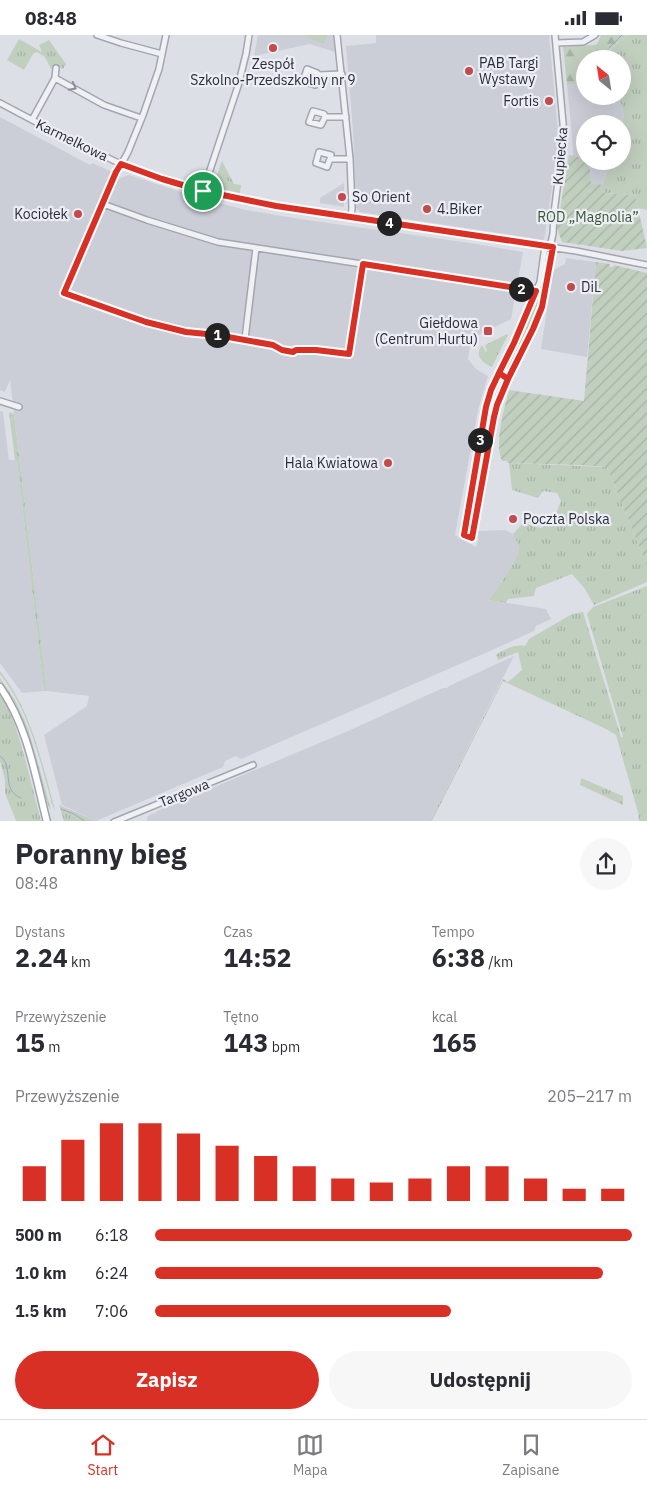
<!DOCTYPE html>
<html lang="pl">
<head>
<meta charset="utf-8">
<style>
	body { margin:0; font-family:"IBM Plex Sans",sans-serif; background:#f7f7f7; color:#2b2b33; height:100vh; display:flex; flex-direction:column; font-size:19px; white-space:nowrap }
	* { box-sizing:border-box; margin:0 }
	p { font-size:16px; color:#7c7c81 }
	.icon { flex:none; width:28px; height:28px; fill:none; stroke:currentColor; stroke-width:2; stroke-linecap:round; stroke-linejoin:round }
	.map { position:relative; height:786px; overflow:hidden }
	.drawer { display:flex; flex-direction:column; background:#fff; flex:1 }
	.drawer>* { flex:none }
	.needle { width:32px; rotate:330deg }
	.fabs { position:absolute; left:576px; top:15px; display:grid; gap:10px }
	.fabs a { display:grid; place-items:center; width:55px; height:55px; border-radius:50%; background:#fff; box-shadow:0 5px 20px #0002; font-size:25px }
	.pin { position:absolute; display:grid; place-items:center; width:42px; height:42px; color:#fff; margin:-21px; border:2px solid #fff; border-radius:50%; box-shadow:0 1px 5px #0007 }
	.km { position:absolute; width:25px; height:25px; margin:-12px; border-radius:50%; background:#222; color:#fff; font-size:14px; line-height:25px; text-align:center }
	.round { display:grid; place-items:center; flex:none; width:52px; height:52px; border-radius:26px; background:#f7f7f7 }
	.summary { display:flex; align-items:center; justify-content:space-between; height:85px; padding:0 15px }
	h1 { font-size:28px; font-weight:800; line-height:38px }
	.stats { display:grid; grid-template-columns:repeat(3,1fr); gap:8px; height:85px; padding:5px 15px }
	.stats div { display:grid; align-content:center }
	.stats b { font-size:25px; font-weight:800 }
	.stats small { font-size:14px; font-weight:400 }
	.stats p { font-size:14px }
	.chart { height:140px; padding:10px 15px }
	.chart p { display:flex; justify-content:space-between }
	.chart svg { width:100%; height:90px; margin-top:5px; stroke:#d93025; stroke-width:6 }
	.primary-button { display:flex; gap:10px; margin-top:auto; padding:10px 15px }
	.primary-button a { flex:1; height:58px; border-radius:30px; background:#d93025; color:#fff; font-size:20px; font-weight:800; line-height:58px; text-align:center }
	.primary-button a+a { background:#f7f7f7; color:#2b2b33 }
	ul { padding:0 15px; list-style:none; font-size:16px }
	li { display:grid; grid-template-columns:80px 60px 1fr; align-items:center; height:38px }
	li i { height:12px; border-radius:6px; background:#d93025 }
	.status { display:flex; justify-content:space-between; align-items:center; height:35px; padding:0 25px; background:#fff; direction:ltr }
	.status svg { height:14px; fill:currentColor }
	.tab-bar { display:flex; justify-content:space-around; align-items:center; height:70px; border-top:1px solid #e1e1e2; background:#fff; font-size:14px; color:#7c7c81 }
	.tab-bar a { display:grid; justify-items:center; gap:2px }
	.tab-bar .active { color:#d93025 }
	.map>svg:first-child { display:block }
	.built { fill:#ccced7 }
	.grass { fill:url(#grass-tufts) }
	.forest { fill:url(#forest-firs) }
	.garden { fill:url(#garden-furrows) }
	.pitch { fill:#c1cfbf }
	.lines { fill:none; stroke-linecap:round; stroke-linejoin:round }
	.stream { stroke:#9ba8c3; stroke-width:1 }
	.minor-casing { stroke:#a3a6af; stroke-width:8 }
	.major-casing { stroke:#9ea2b1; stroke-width:9 }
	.minor { stroke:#f0f1f5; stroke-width:5 }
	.major { stroke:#fff; stroke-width:6 }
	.oneway { stroke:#8c8e98 }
	.route-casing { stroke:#fff; stroke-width:10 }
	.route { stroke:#d93025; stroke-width:6 }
	.poi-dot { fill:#c24b4b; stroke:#edeef4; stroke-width:2 }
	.labels { text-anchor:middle; stroke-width:4.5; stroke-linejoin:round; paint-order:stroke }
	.poi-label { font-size:14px; fill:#282c3b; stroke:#edeef4; text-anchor:start }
	.street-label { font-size:14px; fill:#282c3b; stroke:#edeef4 }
	.park-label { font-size:14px; fill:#385637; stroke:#edeef4 }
</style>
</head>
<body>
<div class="status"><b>08:48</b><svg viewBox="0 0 49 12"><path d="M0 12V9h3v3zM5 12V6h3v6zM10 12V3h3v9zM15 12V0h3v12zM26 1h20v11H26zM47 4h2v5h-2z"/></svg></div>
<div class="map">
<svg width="647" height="787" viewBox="0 0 647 787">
	<defs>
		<pattern id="grass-tufts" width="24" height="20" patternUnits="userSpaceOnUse" patternTransform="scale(1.25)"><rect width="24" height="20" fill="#c1cfbf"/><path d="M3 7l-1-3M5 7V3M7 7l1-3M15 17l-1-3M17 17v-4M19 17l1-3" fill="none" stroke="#a6b2a5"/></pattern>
		<pattern id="forest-firs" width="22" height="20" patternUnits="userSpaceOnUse" patternTransform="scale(1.25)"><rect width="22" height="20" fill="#c1cfbf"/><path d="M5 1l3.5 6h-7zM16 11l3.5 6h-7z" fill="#a6b2a5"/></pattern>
		<pattern id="garden-furrows" width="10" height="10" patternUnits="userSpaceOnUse" patternTransform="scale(1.25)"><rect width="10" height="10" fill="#c1cfbf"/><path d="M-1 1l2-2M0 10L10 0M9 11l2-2" fill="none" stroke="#a6b2a5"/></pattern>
	</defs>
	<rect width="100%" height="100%" fill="#dddfe6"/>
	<path class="built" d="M258 0H333L335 17 310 9 254 21Z
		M376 0H549L559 108 544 205 360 177 356 173 353 95 346 11 376 8Z
		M567 49 585 50V61H619L624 80 622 89H585V123L573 121V112Z
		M0 82 90 130 92 128 113 137 110 143 116 145 129 140 193 161 246 175 300 184 470 208 523 217 511 284 478 300 470 311 468 324 476 334 488 341 478 375 455 500 476 512 478 506V496L505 495 513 499 519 511 517 521 502 547 488 565 546 574 551 584 536 591 534 596 490 616 241 724 236 721 225 726 223 732 96 786 62 770 44 700 87 671 89 661 47 656 10 345 5 357 0 355Z
		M589 126H610L603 150 591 148Z
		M344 148V172L320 168V163Z
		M566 223 596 227 587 322 541 314 553 235 565 229Z
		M0 376 3 377 9 425H17L44 656 22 658 0 628Z
		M514 621 430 786 146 787 148 781 153 778 156 779 155 777 348 696 443 653H447L449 651Z"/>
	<path class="grass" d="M627 0H647V175L638 173 635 160 604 158 603 150 610 126H622V89L624 80 619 61H622V24H607L605 20Z
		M19 4 42 17 39 10 49 5 66 29 63 34 54 30 51 34 45 22 37 17 33 19 24 35 7 25Z
		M222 126 234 149 241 150 240 158 213 152Z
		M538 264 540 266C537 288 521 313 511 332L506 334 529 281Z
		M507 299 508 300 492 332C482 327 474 321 482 310L486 317 487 316 485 310Z
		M9 377 14 379 47 656H44L17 426 15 425Z
		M509 428 607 432 647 531V547L594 570 585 554 572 539 536 553 534 561 508 564 506 568 488 565 502 547 517 521 519 511 513 499 523 488 541 493 553 486 561 466 557 458 543 456 538 463 512 455Z
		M647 551V786H639L638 777 616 700 606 694 503 646 432 786H430L503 644 508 647 522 635 518 617 498 625 496 620C504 614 515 609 525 611L529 604 572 579 583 577 621 702H623L587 579 593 572Z
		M0 636C24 667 35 701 45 738 49 751 52 764 55 776L52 769C39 723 30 677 0 639Z
		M0 643 15 665 28 693 51 774H50C44 761 41 747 38 733 29 702 19 672 0 646Z
		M0 659C10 673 15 690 20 706 28 733 34 760 41 786H16L5 758V745L0 726Z
		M581 743 623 761V770L580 750Z
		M59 770 96 786H64Z"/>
	<path class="forest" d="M601 0H627L605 19 607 24H585V50L567 49 563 12 594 10 597 9Z"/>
	<path class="garden" d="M569 120 585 123V126H589L591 148 604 150V158L635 160 647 213 622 216 562 207 557 193Z
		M596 227 610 229V232H613L614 230 647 238V531L607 432 580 430 508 428 507 426H502C494 407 504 375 509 355L584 366Z"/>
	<path class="pitch" d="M302 0H328L324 9Z"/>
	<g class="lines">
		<path class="stream" d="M609 13 622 0
			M0 721C15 732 0 755 21 763
			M61 774 74 779 86 787"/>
		<g class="minor-casing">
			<path id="minor" d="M97 0 121 8 162 19
				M166 0 159 34 143 80 128 117 117 137 64 258 146 287 186 297 217 300 273 310 281 315 293 317 296 315H316L349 319 363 229
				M337 0 350 124 352 173 351 182
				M556 8 583 7 595 0
				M319 40 315 50 303 46 307 34 317 38 319 40 342 39
				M55 43 56 33
				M0 68 70 105 121 129 162 144 209 157 276 171 576 216 647 230
				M325 82 321 90 309 87 313 76 324 79 325 82H346
				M32 85 55 43 104 70 141 83
				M330 124 327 132 316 128 319 117 331 120 330 124H350
				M203 156 238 51 246 19 249 0
				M103 169 147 185 218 207 545 257
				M545 211 540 247 536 256 514 308 491 355 486 372 464 500 472 503 497 370 507 346 533 294 542 272 553 212
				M550 212 553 199 554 178 564 99 555 0
				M245 304 256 213
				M0 366 19 372
				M114 787 253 730"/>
		</g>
		<g class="major-casing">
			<path id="major" d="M0 652C28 692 35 740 47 787"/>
		</g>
		<use href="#minor" class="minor"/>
		<use href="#major" class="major"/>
	</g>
	<defs><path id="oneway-chevron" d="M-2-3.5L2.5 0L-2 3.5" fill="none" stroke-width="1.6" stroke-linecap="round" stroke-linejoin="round" transform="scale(1.25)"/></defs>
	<use class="oneway" href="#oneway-chevron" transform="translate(73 52) rotate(27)"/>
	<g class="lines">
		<g class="route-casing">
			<path id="route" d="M203 156 162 144 121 129 116 137 64 258 146 287 186 297 217 300 273 310 282 315 293 317 296 315H316L349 319 363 229 536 256 514 308 499 338 508 344 497 370 494 382 472 503 464 500 486 372 491 355 499 338 508 344 533 294 542 272 553 212 276 171 203 156"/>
		</g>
		<use href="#route" class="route"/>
	</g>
	<g class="poi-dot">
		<circle cx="273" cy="13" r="5"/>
		<circle cx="469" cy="36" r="5"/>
		<circle cx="549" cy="66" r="5"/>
		<circle cx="342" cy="162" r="5"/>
		<circle cx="427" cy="174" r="5"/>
		<circle cx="78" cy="179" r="5"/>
		<circle cx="571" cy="252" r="5"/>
		<rect x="483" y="291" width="10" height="10" rx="2.5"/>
		<circle cx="388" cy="428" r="5"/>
		<circle cx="513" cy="484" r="5"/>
	</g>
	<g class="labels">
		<g class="poi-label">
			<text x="479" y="33">PAB Targi<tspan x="479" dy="16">Wystawy</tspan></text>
			<text x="273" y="34" text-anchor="middle">Zespół<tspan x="273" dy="16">Szkolno-Przedszkolny nr 9</tspan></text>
			<text x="539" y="71" text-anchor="end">Fortis</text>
			<text x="352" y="167">So Orient</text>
			<text x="437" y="179">4.Biker</text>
			<text x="68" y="184" text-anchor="end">Kociołek</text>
			<text x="581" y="257">DiL</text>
			<text x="478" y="293" text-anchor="end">Giełdowa<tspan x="478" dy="16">(Centrum Hurtu)</tspan></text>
			<text x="378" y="433" text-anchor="end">Hala Kwiatowa</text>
			<text x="523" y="489">Poczta Polska</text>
		</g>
		<g class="street-label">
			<text transform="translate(72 105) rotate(26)" y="5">Karmelkowa</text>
			<text transform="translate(560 121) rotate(-85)" y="5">Kupiecka</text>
			<text transform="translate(184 758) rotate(-22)" y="5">Targowa</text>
		</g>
		<g class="park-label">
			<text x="588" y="187">ROD „Magnolia”</text>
		</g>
	</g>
</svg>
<div class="fabs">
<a><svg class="needle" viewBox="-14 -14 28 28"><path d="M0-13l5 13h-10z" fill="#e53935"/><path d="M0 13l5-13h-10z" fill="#7c7c81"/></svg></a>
<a><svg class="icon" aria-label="locate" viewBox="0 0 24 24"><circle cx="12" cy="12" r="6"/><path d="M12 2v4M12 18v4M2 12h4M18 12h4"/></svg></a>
</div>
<div class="pin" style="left:203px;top:156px;background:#1e9e55"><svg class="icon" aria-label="arrive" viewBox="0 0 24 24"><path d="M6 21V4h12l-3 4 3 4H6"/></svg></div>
<b class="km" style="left:217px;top:300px">1</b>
<b class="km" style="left:521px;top:254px">2</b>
<b class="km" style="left:480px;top:405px">3</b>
<b class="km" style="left:389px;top:188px">4</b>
</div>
<section class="drawer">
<div class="summary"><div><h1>Poranny bieg</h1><p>08:48</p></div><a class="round"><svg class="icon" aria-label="share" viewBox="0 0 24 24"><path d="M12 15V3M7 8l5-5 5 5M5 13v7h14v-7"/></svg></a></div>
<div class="stats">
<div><p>Dystans</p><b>2.24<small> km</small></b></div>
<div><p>Czas</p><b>14:52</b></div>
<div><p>Tempo</p><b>6:38<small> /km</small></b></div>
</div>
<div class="stats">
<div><p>Przewyższenie</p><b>15<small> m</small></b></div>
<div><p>Tętno</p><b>143<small> bpm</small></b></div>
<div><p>kcal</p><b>165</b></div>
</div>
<div class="chart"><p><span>Przewyższenie</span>205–217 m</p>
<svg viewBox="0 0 160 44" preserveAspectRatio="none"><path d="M5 44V27M15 44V14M25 44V6M35 44V6M45 44V11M55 44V17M65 44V22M75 44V27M85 44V33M95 44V35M105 44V33M115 44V27M125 44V27M135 44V33M145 44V38M155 44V38"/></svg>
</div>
<ul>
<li><b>500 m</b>6:18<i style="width:100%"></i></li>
<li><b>1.0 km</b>6:24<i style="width:94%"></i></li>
<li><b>1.5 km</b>7:06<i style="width:62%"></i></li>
</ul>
<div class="primary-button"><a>Zapisz</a><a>Udostępnij</a></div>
</section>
<nav class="tab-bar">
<a class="active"><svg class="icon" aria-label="home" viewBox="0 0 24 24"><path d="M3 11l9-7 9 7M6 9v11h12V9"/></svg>Start</a>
<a><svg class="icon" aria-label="map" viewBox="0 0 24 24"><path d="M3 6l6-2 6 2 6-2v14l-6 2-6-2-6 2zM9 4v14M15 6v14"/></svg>Mapa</a>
<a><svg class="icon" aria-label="saved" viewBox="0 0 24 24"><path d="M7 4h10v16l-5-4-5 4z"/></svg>Zapisane</a>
</nav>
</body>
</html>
